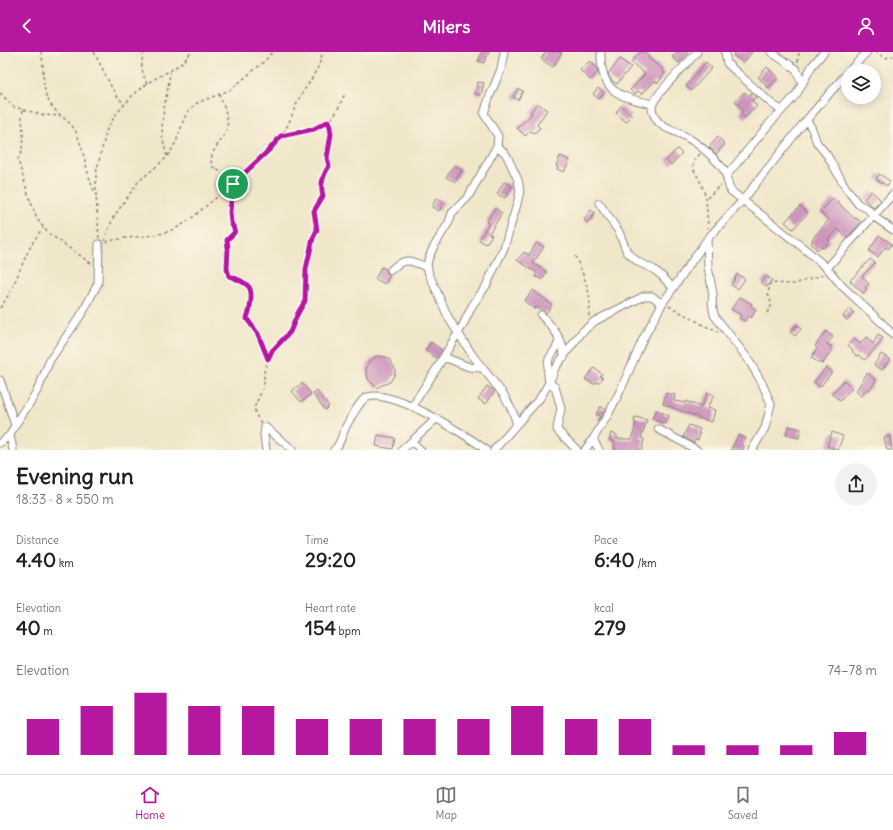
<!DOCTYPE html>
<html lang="en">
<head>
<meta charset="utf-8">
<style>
	body { margin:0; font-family:Delius,sans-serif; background:#f2f2f2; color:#222; height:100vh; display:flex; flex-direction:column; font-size:15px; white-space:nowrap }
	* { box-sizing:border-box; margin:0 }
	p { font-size:13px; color:#767676 }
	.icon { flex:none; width:22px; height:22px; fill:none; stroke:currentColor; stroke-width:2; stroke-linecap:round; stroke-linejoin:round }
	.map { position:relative; height:398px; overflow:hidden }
	.side { display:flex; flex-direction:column; background:#fff; flex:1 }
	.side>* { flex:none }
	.controls { position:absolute; left:841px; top:12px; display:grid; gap:8px }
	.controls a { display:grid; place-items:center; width:40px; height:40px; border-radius:50%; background:#fff; box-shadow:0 2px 10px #0003; font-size:20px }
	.pin { position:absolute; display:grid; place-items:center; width:34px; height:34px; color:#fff; margin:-17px; border:2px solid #fff; border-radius:50%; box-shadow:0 1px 4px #0007 }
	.round { display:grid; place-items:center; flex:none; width:42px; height:42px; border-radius:21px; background:#f2f2f2 }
	.summary { display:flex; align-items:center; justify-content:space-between; height:68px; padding:0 16px }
	h1 { font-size:22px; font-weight:700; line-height:30px }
	.stats { display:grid; grid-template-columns:repeat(3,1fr); gap:6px; height:68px; padding:4px 16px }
	.stats div { display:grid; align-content:center }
	.stats b { font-size:20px; font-weight:700 }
	.stats small { font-size:11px; font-weight:400 }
	.stats p { font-size:11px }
	.chart { height:112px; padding:8px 16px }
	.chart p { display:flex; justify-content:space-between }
	.chart svg { width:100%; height:72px; margin-top:4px; stroke:#b5179e; stroke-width:6 }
	header { display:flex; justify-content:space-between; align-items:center; height:52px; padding:0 16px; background:#b5179e; color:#fff; font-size:18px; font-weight:700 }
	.tabs { display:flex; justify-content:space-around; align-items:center; height:56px; border-top:1px solid #e0e0e0; background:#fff; font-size:11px; color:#767676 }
	.tabs a { display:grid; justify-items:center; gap:2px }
	.tabs .active { color:#b5179e }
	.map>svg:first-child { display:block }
	.building { fill:#ce94bd }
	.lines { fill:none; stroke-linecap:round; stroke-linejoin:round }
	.street-casing { stroke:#898482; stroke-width:9 }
	.path { stroke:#898482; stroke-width:1.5; stroke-dasharray:3 3; stroke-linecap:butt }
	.street { stroke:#fff; stroke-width:7 }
	.route-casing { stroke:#fff; stroke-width:8 }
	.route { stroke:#b5179e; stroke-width:5 }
</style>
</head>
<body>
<header><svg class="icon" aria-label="back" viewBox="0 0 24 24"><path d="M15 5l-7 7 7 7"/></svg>Milers<svg class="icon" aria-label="person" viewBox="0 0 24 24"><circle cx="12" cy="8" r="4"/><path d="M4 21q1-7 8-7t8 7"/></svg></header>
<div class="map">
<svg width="893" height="398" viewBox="0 0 893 398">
	<rect width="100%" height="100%" fill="#fcf5e5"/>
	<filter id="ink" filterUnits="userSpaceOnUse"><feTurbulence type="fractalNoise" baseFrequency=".025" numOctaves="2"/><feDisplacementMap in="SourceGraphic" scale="8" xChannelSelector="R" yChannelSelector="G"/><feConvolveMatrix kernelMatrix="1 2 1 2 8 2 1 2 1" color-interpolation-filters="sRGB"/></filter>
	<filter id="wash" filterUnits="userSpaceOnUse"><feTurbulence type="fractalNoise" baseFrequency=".012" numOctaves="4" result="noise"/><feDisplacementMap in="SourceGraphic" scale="16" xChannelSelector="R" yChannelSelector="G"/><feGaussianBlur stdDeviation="0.9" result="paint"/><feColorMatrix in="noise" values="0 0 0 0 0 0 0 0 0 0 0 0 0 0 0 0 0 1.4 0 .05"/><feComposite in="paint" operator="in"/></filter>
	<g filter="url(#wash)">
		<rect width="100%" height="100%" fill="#f0e6c9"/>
		<g id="blocks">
			<path class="building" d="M482 0H489L484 11 478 9Z
				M546 0H562L553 15 541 7Z
				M640 0H644L649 4 648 6 663 17 662 19 665 21 658 31 655 29 642 42 638 39 635 42 630 38 645 22 631 10Z
				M676 0H689L679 11 672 5Z
				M736 0H752L743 11 733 3Z
				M620 7 631 15 617 32 611 28 608 22Z
				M590 9 597 16 598 20 590 28 580 18Z
				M706 10 712 16 691 39 686 34Z
				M767 15 778 26 768 36 758 25Z
				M478 30 484 31 481 43 475 42Z
				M598 36 604 41 599 47 593 42Z
				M518 37 523 39 518 48 513 45Z
				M744 40 749 44 751 41 756 45 752 49 757 54 745 66 740 61 743 58 735 49Z
				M537 51 547 58 537 73 540 76 534 81 531 79 525 84 517 76 532 62 530 61Z
				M621 54 632 64 626 70 616 61Z
				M718 85 725 92 716 102 709 95Z
				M677 97 682 101 671 113 666 108Z
				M560 104 570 108 564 120 557 117 558 115 556 114Z
				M454 113 462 118 455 130 446 125Z
				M879 122 890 129 887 134 876 127Z
				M504 130 512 134 505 146 497 142Z
				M871 139 881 148 874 156 864 147Z
				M436 146 444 150 439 159 432 155Z
				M833 146 855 167 856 166 861 170 847 186 838 177 828 187 830 189 823 196 821 194 817 198 811 191 813 189 812 187 829 168 820 160Z
				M800 154 808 161 793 177 785 170Z
				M495 156 502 161 489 182 492 183 486 192 479 188 489 171 486 170Z
				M591 158 595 161 588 171 584 168Z
				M879 183 892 192 888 197 885 195 878 205 869 199Z
				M536 191 544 195 533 211 547 220 542 228 535 224 537 221 517 208 524 200 529 203Z
				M870 207 875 211 862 224 869 232 865 235 867 237 863 241 850 229Z
				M381 215 386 217 387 221 390 223 385 232 375 227Z
				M737 222 745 227 738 237 731 233Z
				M766 224 772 228 767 235 761 230Z
				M533 238 552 253 546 261 536 255 534 257 524 249Z
				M740 245 752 252 751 254 756 258 751 266 748 264 745 269 739 266 741 263 731 257Z
				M850 257 854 261 847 268 843 264Z
				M796 273 801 277 795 284 790 280Z
				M826 279 833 285 827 292 832 295 830 298 832 299 822 312 811 306 817 296 815 294Z
				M878 283 883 286 880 291 865 308 859 303 857 304 852 299 853 298 848 293 854 287 860 292 866 285 873 292Z
				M431 290 442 298 436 306 425 298Z
				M881 302 890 307 882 318 874 313Z
				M377 304 386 305 390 308 395 317V322L390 330 380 334 377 336 368 327 366 318 369 309Z
				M826 315 832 320 820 335 814 330Z
				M594 316 602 322 600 324 603 326 598 331 596 330 594 332 585 327Z
				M867 321 876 328 869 339 868 336 861 344 856 339Z
				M844 328 852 336 840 349 832 342Z
				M302 331 311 342 301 350 292 339Z
				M487 334 495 339 486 352 478 347Z
				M317 339 329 354 325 358 313 342Z
				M708 340 714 343 707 356 715 358 712 370 698 366V365L663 352 666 341 675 343 674 349 685 351 686 349 701 355Z
				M600 355 604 357H606L597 370 600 364 596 362Z
				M656 358 669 364 665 372 652 367Z
				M635 365 647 368 641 386 644 387 642 398H615L614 390 609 388 611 381 617 383V387H632L636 371 634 370Z
				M689 373 700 377 698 381 700 382 698 388 695 387 694 391 683 385Z
				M788 374 801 377 799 386 786 383Z
				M832 380 843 384 838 398 827 394Z
				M378 383 395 386 393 397 376 394Z
				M738 383 746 386 742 393 744 394 743 398H731Z
				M890 384 892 398H887L884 386Z"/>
		</g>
	</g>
	<g filter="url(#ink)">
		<use href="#blocks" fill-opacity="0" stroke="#898482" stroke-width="1"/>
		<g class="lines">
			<g class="street-casing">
				<path id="street" d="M504 0 501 17 489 46 484 62 498 84 497 94 468 145 452 161 449 170 433 196 428 208 427 215 429 222 449 267 473 304 504 343 512 358 517 372
					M601 0C600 39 618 45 653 52
					M697 0C683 17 664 32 653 51 651 55 652 59 654 63 660 78 676 78 688 86 700 93 712 104 721 114 728 121 726 131 731 139L806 198 827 216 842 234 883 272 893 283
					M725 0 727 11 732 16 772 52 781 58
					M771 0 796 17 802 31
					M849 19 867 0
					M807 68 812 77 817 91 827 103 846 136 858 152 868 157 873 164 893 178
					M727 123 770 71 796 43 812 14 824 0
					M599 151 619 180 627 200 638 210 653 217 662 224 673 236
					M707 187 708 215 713 242 712 250 714 263 748 307 762 331 771 352 765 376 752 398
					M827 216 893 142
					M391 218C405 204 412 209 428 216
					M541 263C552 274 564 288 564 305
					M559 287C558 297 553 299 549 307 546 315 548 323 549 331L555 335 561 356 557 377 558 379 577 398
					M444 305 469 315 482 316
					M0 328 15 373
					M413 355 418 345 437 316 453 289 463 273 472 254 486 234 504 196 517 152 520 139 518 128 508 106 505 101 497 94
					M658 377 697 398
					M10 383 13 398
					M593 387 599 398
					M412 390 421 398
					M0 391 10 383 15 373 31 349 39 335 50 308 83 260 98 231 99 192
					M266 398 264 383 265 375 287 393 292 398
					M334 398C340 393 341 386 344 379 346 373 358 353 363 348 381 329 469 384 486 398
					M402 398 436 367
					M494 398 540 346 550 329 555 316 582 280 595 269 644 244H652L662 252
					M585 398 593 387 609 361 622 335 642 289 662 252 708 186 743 148 803 72 848 20"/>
			</g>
			<path class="path" d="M41 0C45 15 41 31 47 45 53 62 70 67 76 80 85 100 86 122 95 141
				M94 0 112 36 117 44 125 53
				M144 0C140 12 142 21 147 32
				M875 0 885 6 893 4
				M798 10 799 0
				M0 41 14 55 44 63 60 64
				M219 42C223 52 229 65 227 76 224 90 207 99 212 114 217 119 226 121 231 126 239 136 225 160 232 173 233 175 234 176 235 178L234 181 227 188 228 198 227 217 229 224C249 232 254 233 250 255 250 260 247 263 247 267L258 282 268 307
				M23 58 22 63 23 83 22 98 18 108 29 145 37 167 48 181 92 212
				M281 84C297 81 317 80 329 69 337 62 340 51 345 42
				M700 102 694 109 693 116 701 131 706 146 708 176
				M167 104C156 72 167 52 170 20
				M707 146 718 135 721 133
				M99 186 96 143V121L107 77 116 62 133 43 149 30 173 17 184 9 191 0
				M104 189 113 166 138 130 165 107 171 99 176 90 184 67 189 58 197 51 230 38 265 9 272 0
				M106 190C128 183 153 187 174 177 186 172 196 162 206 154 231 133 262 111 281 84 290 72 294 56 301 43 308 32 322 13 322 0
				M575 204C584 224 594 245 588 267
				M669 254 709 276 718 280
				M0 256C19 231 22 201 43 176
				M767 261 772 253 768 242 770 231 794 232 825 222
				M261 371 257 365 254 356 263 336 264 330V320L269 304 276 295 290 280 298 261 305 249 307 226 306 217 313 186 317 178 314 159 323 144 322 132 325 121 329 114 327 106 331 82 329 69"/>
			<use href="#street" class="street"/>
		</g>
	</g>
	<g class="lines" filter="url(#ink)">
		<g class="route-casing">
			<path id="route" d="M329 69 331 82 327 106 329 114C323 123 320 134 323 144L314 159 317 178 313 186 306 217 305 249 298 261 290 280 272 299 268 307 258 282 247 267C247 263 250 260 250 255 254 233 249 232 229 224L227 217 228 196 227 188 234 181 235 178 231 171 230 160 233 132 269 98 281 84 314 77Z"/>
		</g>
		<use href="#route" class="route"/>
	</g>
</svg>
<div class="controls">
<a><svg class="icon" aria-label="layers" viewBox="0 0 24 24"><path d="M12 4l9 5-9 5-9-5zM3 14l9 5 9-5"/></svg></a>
</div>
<div class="pin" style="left:233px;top:132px;background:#1e9e55"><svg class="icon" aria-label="arrive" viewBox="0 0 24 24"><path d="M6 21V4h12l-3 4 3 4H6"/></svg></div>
</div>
<section class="side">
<div class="summary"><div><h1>Evening run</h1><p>18:33 · 8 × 550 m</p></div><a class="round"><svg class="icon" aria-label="share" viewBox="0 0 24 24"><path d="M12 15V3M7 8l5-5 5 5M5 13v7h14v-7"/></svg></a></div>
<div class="stats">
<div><p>Distance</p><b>4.40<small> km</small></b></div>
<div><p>Time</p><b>29:20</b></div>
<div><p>Pace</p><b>6:40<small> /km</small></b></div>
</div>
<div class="stats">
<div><p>Elevation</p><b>40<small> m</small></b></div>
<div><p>Heart rate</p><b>154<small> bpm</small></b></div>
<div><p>kcal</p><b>279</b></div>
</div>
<div class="chart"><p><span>Elevation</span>74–78 m</p>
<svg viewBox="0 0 160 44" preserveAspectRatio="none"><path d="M5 44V22M15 44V14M25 44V6M35 44V14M45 44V14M55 44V22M65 44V22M75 44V22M85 44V22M95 44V14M105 44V22M115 44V22M125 44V38M135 44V38M145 44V38M155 44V30"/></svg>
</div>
</section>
<nav class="tabs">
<a class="active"><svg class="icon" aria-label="home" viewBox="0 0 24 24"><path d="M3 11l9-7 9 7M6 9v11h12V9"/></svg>Home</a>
<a><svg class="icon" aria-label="map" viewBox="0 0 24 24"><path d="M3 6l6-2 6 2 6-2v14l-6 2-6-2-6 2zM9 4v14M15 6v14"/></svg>Map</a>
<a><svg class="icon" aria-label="saved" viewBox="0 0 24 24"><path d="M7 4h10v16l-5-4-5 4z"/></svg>Saved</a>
</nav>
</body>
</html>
